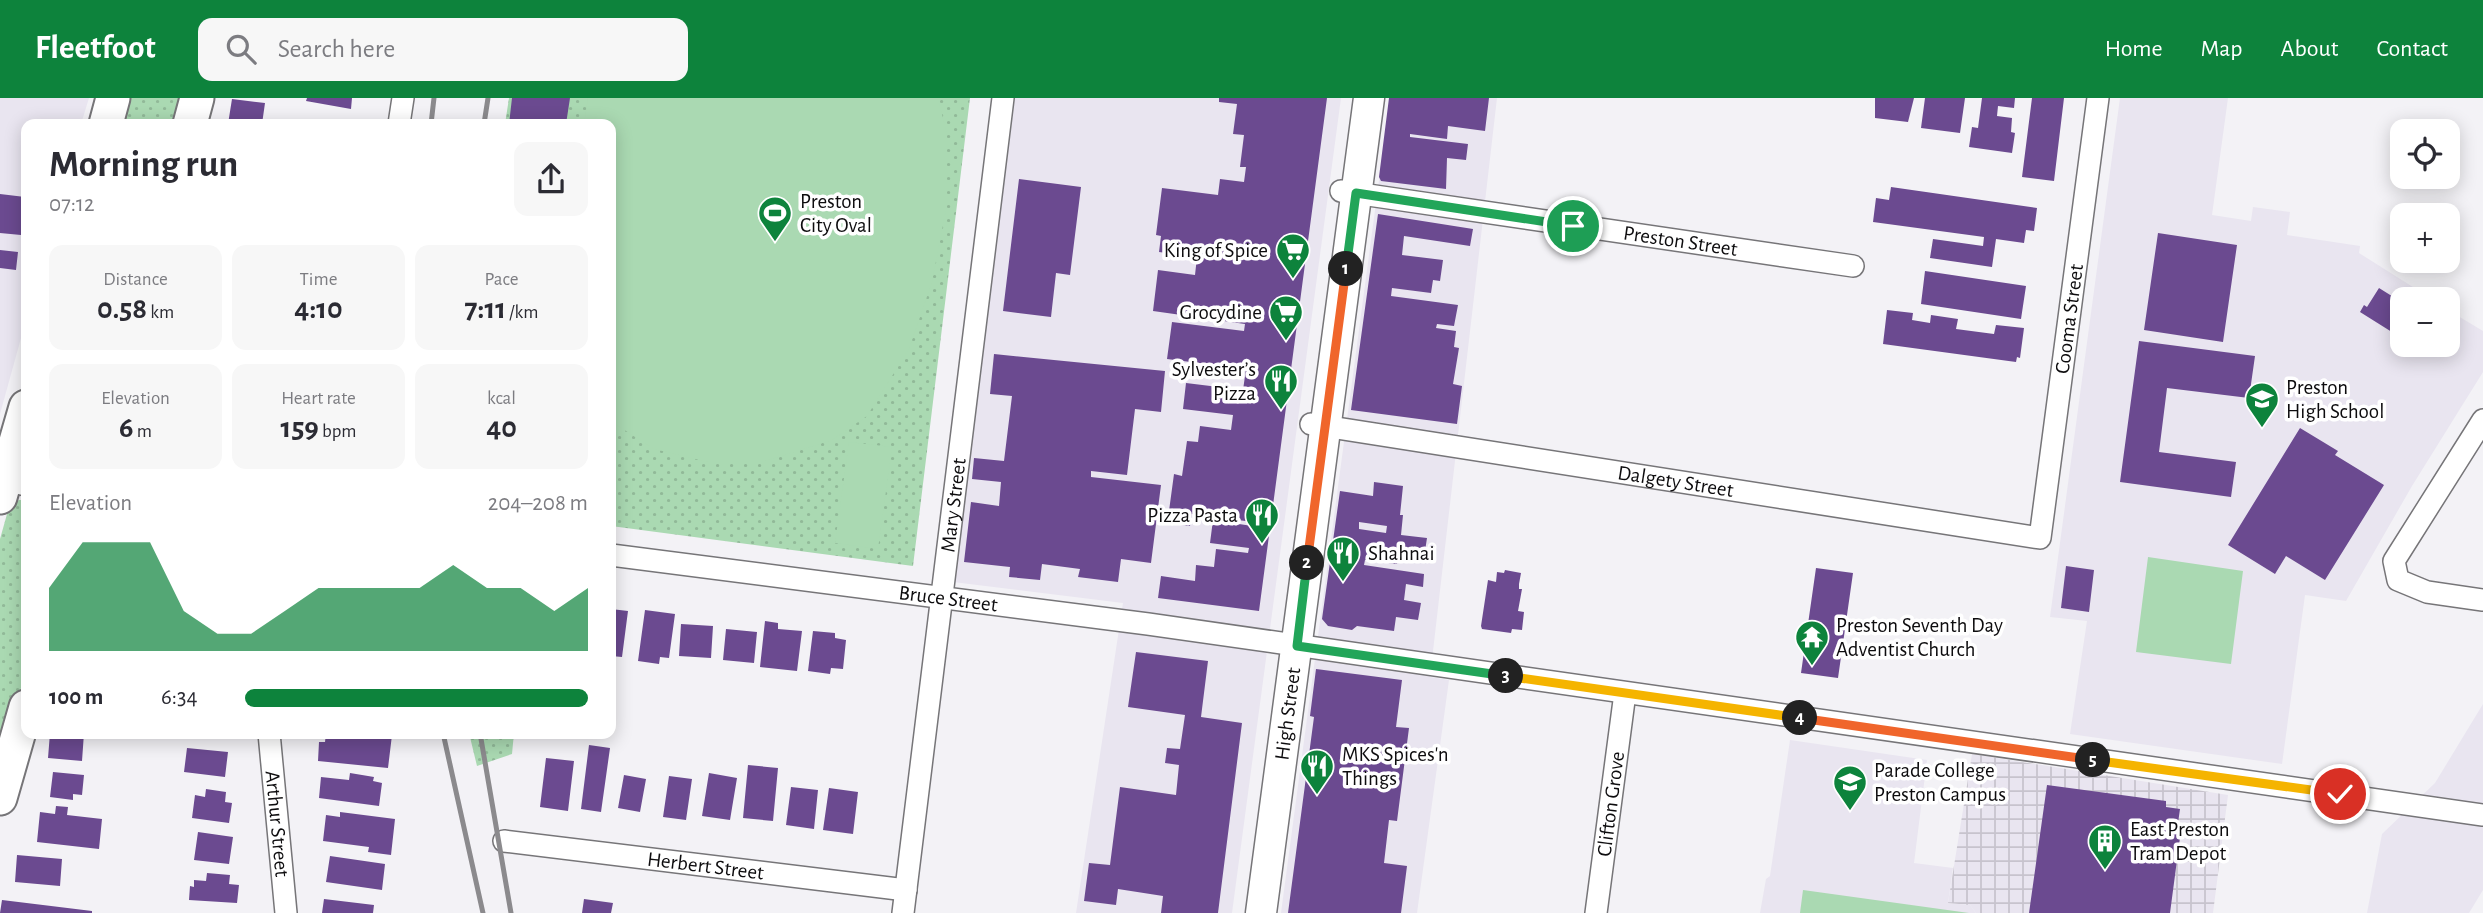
<!DOCTYPE html>
<html lang="en">
<head>
<meta charset="utf-8">
<style>
	body { margin:0; font-family:"Alegreya Sans",sans-serif; background:#f7f7f7; color:#2b2b33; height:100vh; display:flex; flex-direction:column; font-size:26px; white-space:nowrap }
	* { box-sizing:border-box; margin:0 }
	p { font-size:23px; color:#7c7c81 }
	.icon { flex:none; width:38px; height:38px; fill:none; stroke:currentColor; stroke-width:2; stroke-linecap:round; stroke-linejoin:round }
	.map { position:relative; flex:1; overflow:hidden }
	.details { position:absolute; left:21px; top:21px; width:595px; height:620px; display:flex; flex-direction:column; background:#fff; border-radius:14px; box-shadow:0 4px 18px #0003 }
	.details>* { flex:none }
	.buttons { position:absolute; left:2390px; top:21px; display:grid; gap:14px }
	.buttons a { display:grid; place-items:center; width:70px; height:70px; border-radius:14px; background:#fff; box-shadow:0 4px 18px #0003; font-size:35px }
	.pin { position:absolute; display:grid; place-items:center; width:60px; height:60px; color:#fff; margin:-30px; border:4px solid #fff; border-radius:50%; box-shadow:0 2px 7px #0007 }
	.km { position:absolute; width:35px; height:35px; margin:-18px; border-radius:50%; background:#222; color:#fff; font-size:19px; line-height:35px; text-align:center }
	.round { display:grid; place-items:center; flex:none; width:74px; height:74px; border-radius:14px; background:#f7f7f7 }
	.headline { display:flex; align-items:center; justify-content:space-between; height:119px; padding:0 28px }
	h1 { font-size:38px; font-weight:700; line-height:52px }
	.metrics { display:grid; grid-template-columns:repeat(3,1fr); gap:10px; height:119px; padding:7px 28px }
	.metrics div { display:grid; align-content:center; border-radius:14px; background:#f7f7f7; text-align:center }
	.metrics b { font-size:30px; font-weight:700 }
	.metrics small { font-size:19px; font-weight:400 }
	.metrics p { font-size:19px }
	.chart { height:196px; padding:14px 28px }
	.chart p { display:flex; justify-content:space-between }
	.chart svg { width:100%; height:126px; margin-top:7px; fill:#0d833c; opacity:.7 }
	ul { padding:0 28px; list-style:none; font-size:23px }
	li { display:grid; grid-template-columns:112px 84px 1fr; align-items:center; height:52px }
	li i { height:18px; border-radius:9px; background:#0d833c }
	header { display:flex; align-items:center; gap:42px; box-sizing:border-box; height:98px; padding:0 35px; background:#0d833c; color:#fff }
	header strong { font-size:33px }
	nav { display:flex; gap:38px; margin-inline-start:auto; font-size:24px }
	.search { width:490px; height:63px; background:#f7f7f7; display:flex; align-items:center; gap:18px; box-sizing:border-box; padding:0 24px; border-radius:14px; color:#7c7c81; font-size:26px }
	.map>svg:first-child { display:block }
	.built { fill:#e9e5f0 }
	.industrial { fill:url(#industrial-grid) }
	.grass { fill:url(#grass-dots) }
	.pitch { fill:#aad9b2 }
	.building { fill:#6b4a90; fill-rule:evenodd }
	.lines { fill:none; stroke-linecap:round; stroke-linejoin:round }
	.street-casing { stroke:#767578; stroke-width:24 }
	.secondary-casing { stroke:#767578; stroke-width:33 }
	.primary-casing { stroke:#767578; stroke-width:37 }
	.street { stroke:#fff; stroke-width:21 }
	.secondary { stroke:#fff; stroke-width:30 }
	.primary { stroke:#fff; stroke-width:33 }
	.rail { stroke:#8b8a8d; stroke-width:5 }
	.split-1-casing { stroke:#fff; stroke-width:14 }
	.split-2-casing { stroke:#fff; stroke-width:14 }
	.split-3-casing { stroke:#fff; stroke-width:14 }
	.split-4-casing { stroke:#fff; stroke-width:14 }
	.split-5-casing { stroke:#fff; stroke-width:14 }
	.split-6-casing { stroke:#fff; stroke-width:14 }
	.split-1 { stroke:#22a559; stroke-width:9 }
	.split-2 { stroke:#f0652b; stroke-width:9 }
	.split-3 { stroke:#22a559; stroke-width:9 }
	.split-4 { stroke:#f5b400; stroke-width:9 }
	.split-5 { stroke:#f0652b; stroke-width:9 }
	.split-6 { stroke:#f5b400; stroke-width:9 }
	.labels { text-anchor:middle; stroke-width:7; stroke-linejoin:round; paint-order:stroke }
	.poi-label { font-size:21px; fill:#0d0c0e; stroke:#fff; text-anchor:start }
	.street-label { font-size:21px; fill:#0d0c0e; stroke:#fff }
</style>
</head>
<body>
<header>
<strong>Fleetfoot</strong>
<div class="search"><svg class="icon" aria-label="search" viewBox="0 0 24 24"><circle cx="10" cy="10" r="6"/><path d="M15 15l6 6"/></svg>Search here</div>
<nav><a>Home</a><a>Map</a><a>About</a><a>Contact</a></nav>
</header>
<div class="map">
<svg width="2483" height="815" viewBox="0 0 2483 815">
	<defs>
		<pattern id="industrial-grid" width="8" height="8" patternUnits="userSpaceOnUse" patternTransform="scale(1.75)"><rect width="8" height="8" fill="#e9e5f0"/><path d="M0 4h8M4 0v8" fill="none" stroke="#c7c3cd"/></pattern>
		<pattern id="grass-dots" width="8" height="8" patternUnits="userSpaceOnUse" patternTransform="scale(1.75)"><rect width="8" height="8" fill="#aad9b2"/><path d="M2 2h.1M6 6h.1" fill="none" stroke="#91b998" stroke-width="1.8" stroke-linecap="round"/></pattern>
	</defs>
	<rect width="100%" height="100%" fill="#f3f2f6"/>
	<path class="built" d="M0 0H89L81 26H26V222L0 316Z
		M1015 0H1341L1232 815H1076L1123 505 953 484Z
		M1390 0H1497L1430 579 1449 582 1417 815H1281Z
		M2120 0H2228L2212 117 2251 123 2253 109 2290 114 2287 137 2360 148 2359 155 2432 201H2403V247H2448V212L2483 233V274L2412 388 2346 503 2305 497 2282 666 2070 636 2087 523 2050 519Z
		M2483 606V792L2469 815H2367L2382 736 2435 685Z
		M1790 642 1927 662 1914 765 1953 770 1948 805 1970 807 1976 815H1760L1766 781 1770 778Z"/>
	<path class="industrial" d="M1972 656 2228 697 2213 815H1976L1970 807 1948 805Z"/>
	<path class="grass" d="M125 0H187L180 26H118Z
		M509 0H970L913 468 611 428V26H505Z
		M19 402H26V570L19 598 0 646V441L9 409Z
		M469 635H514L512 656 477 668Z"/>
	<path class="pitch" d="M588 0H938L947 37V106L932 184 909 251 867 318 832 342 762 364H708L654 351 612 324 611 26H584Z
		M849 344 892 349 878 451 835 445Z
		M2148 459 2243 473 2231 566 2136 554Z
		M1803 792 1969 815H1800Z"/>
	<path class="building" d="M307 0H352L351 11 306 3Z
		M512 0H570L566 26H509Z
		M1219 0H1327L1259 513 1158 500 1161 478 1195 483 1196 467 1214 469 1216 451 1248 455 1249 450 1210 445 1213 422 1252 428 1253 424 1192 416 1190 428 1174 426 1176 414 1169 413 1174 376 1182 378 1187 343 1198 344 1200 328 1231 332 1233 317 1183 311 1186 285 1243 292 1246 271 1167 261 1172 224 1244 233 1245 226 1153 213 1158 172 1195 177 1197 159 1159 154 1161 138 1156 137 1162 90 1218 97 1220 81 1244 84 1246 69H1240L1244 37 1233 36 1237 6 1219 4Z
		M1389 0H1489L1485 33 1448 28 1447 41 1410 36V39L1468 46 1466 62 1447 60 1446 91 1381 83 1379 79Z
		M1875 0H1914L1908 24 1875 20Z
		M1925 0H1965L1960 35 1921 30Z
		M1982 0H2015L2014 10 1998 8 1997 18 2012 20 2011 34 2015 35 2012 55 1969 49 1972 29 1978 30Z
		M2032 0H2064L2054 83 2022 79Z
		M232 1 265 5 262 26H228Z
		M1019 81 1081 89 1070 177 1056 175 1051 219 1003 213Z
		M1891 89 2037 110 2034 133 2026 132 2024 145 1996 141 1992 169 1930 160 1933 141 1983 148 1984 139 1873 124 1876 100 1889 102Z
		M0 96 25 99 21 137 0 135Z
		M1378 116 1473 131 1470 148 1404 138 1402 157 1443 162 1440 183 1433 182 1431 195 1392 190 1391 198 1458 207 1454 228 1437 226 1436 230 1456 233 1454 249 1459 250 1453 286 1462 288 1457 326 1351 312Z
		M2158 135 2237 147 2223 244 2144 232Z
		M0 152 18 154 16 172 0 170Z
		M1925 173 2026 188 2021 221 1921 206Z
		M2379 190 2403 205V241L2360 214 2364 207 2367 209Z
		M1887 212 1913 215 1912 222 1930 225 1931 217 1958 221 1956 231 1994 236 1996 227 2024 230 2020 260 2017 259 2016 264 1883 246Z
		M2139 243 2255 258 2249 300 2167 290 2159 354 2236 364 2231 399 2120 384Z
		M994 256 1165 273 1161 314 1135 311 1127 377 1091 373V379L1161 387 1151 465 1121 461 1118 484 1078 479 1080 471 1042 466 1040 482 1009 479 1010 469 964 464 971 404 999 408 1001 384 972 381 974 360 1004 363 1012 298 990 296Z
		M2300 330 2338 353 2335 357 2384 387 2325 482 2286 458 2275 476 2228 447Z
		M1374 384 1403 388 1400 417H1403L1401 437 1427 440 1425 453 1399 449 1397 466 1365 462 1364 467 1424 476 1423 489 1406 486 1404 502 1421 505 1418 522 1396 519 1394 533 1357 528 1352 532 1328 528 1322 521 1340 393 1373 398ZM1359 424 1387 428 1386 435 1359 431Z
		M2066 468 2094 472 2089 514 2061 510Z
		M1816 470 1853 475 1838 580 1801 575Z
		M1505 472 1521 475 1519 486V491H1522L1518 513 1524 514 1522 532 1512 531 1511 535 1482 531 1481 528 1488 482 1496 484 1497 474 1504 475Z
		M611 511 628 513 622 559 611 558Z
		M645 512 675 516 669 560 660 559 659 566 638 563Z
		M765 523 778 525V531L802 533 797 573 760 569Z
		M681 526 713 528 711 560 679 558Z
		M726 531 757 534 754 565 723 562Z
		M813 533 835 535V540L846 542 843 571 831 570 830 576 808 573Z
		M1136 554 1208 563 1201 619 1242 625 1218 815H1161L1163 798 1118 791 1116 807 1084 803 1089 765 1110 767 1120 689 1176 697 1179 667 1165 665 1167 650 1180 651 1185 617 1128 609Z
		M1316 571 1402 582 1396 629 1409 630 1397 723 1389 722 1384 765 1407 768 1401 815H1288L1314 619 1310 618Z
		M50 635H84L82 663 48 660Z
		M326 635 392 637 388 670 318 663 319 644H325Z
		M589 647 610 650 601 714 581 711Z
		M187 650 228 654 225 679 184 674Z
		M546 660 574 663 568 713 540 709Z
		M748 667 778 670 773 723 743 720Z
		M53 674 84 677 82 697 73 696V702L50 699Z
		M350 675 374 679 373 683 382 685 379 708 319 700 321 679 349 682Z
		M709 675 737 680 730 722 702 718Z
		M624 677 646 681 640 714 618 710Z
		M669 678 692 681 686 722 663 719Z
		M2047 687 2166 703V709L2180 711 2177 732H2181L2170 815H2029Z
		M791 689 818 692 814 731 786 727Z
		M829 690 858 694 853 736 823 732Z
		M206 691 226 694 225 704 232 705 229 725 192 720 195 697 205 699Z
		M56 708 68 709 67 717 102 721 99 751 37 744 40 714 55 716Z
		M340 714 395 721 391 757 368 754 369 749 323 743 326 717 340 719Z
		M198 734 233 739 229 766 194 762Z
		M17 757 62 761 60 788 15 784Z
		M330 758 385 766 382 792 326 784Z
		M207 775 230 777 229 786 239 787 237 805 189 802 190 788 194 789V782L206 783Z
		M324 801 374 807 373 815H322Z
		M584 801 613 805 611 815H582Z
		M2 802 92 813V815H0Z"/>
	<g class="lines">
		<g class="street-casing">
			<g id="street">
				<path d="M399 26 403 0"/>
				<path id="s1" d="M1341 93 1853 168"/>
				<path d="M2483 322 2394 463 2398 482 2427 494 2483 502"/>
				<path id="s2" d="M1311 326 2040 440 2098 0"/>
				<path d="M5 382 26 387"/>
				<path id="s3" d="M611 457 1148 526 2483 717"/>
				<path id="s4" d="M269 635 286 815"/>
				<path id="s5" d="M504 743 906 792"/>
				<path id="s6" d="M903 815 1003 0"/>
				<path id="s7" d="M1596 815 1625 595"/>
			</g>
		</g>
		<g class="secondary-casing">
			<g id="secondary">
				<path id="s8" d="M1261 815 1369 0"/>
			</g>
		</g>
		<g class="primary-casing">
			<path id="primary" d="M106 26 113 0
				M190 26 197 0
				M0 399 26 309
				M0 700 26 609"/>
		</g>
		<use href="#street" class="street"/>
		<use href="#secondary" class="secondary"/>
		<use href="#primary" class="primary"/>
		<path class="rail" d="M431 26 434 0
			M484 26 488 0
			M443 635 483 815
			M480 635 511 815"/>
	</g>
	<g class="lines">
		<g class="split-1-casing">
			<path id="split-1" d="M1346 171 1356 95 1573 128"/>
		</g>
		<g class="split-2-casing">
			<path id="split-2" d="M1307 465 1346 171"/>
		</g>
		<g class="split-3-casing">
			<path id="split-3" d="M1307 465 1297 548 1506 578"/>
		</g>
		<g class="split-4-casing">
			<path id="split-4" d="M1506 578 1800 620"/>
		</g>
		<g class="split-5-casing">
			<path id="split-5" d="M1800 620 2093 662"/>
		</g>
		<g class="split-6-casing">
			<path id="split-6" d="M2093 662 2340 696"/>
		</g>
		<use href="#split-1" class="split-1"/>
		<use href="#split-2" class="split-2"/>
		<use href="#split-3" class="split-3"/>
		<use href="#split-4" class="split-4"/>
		<use href="#split-5" class="split-5"/>
		<use href="#split-6" class="split-6"/>
	</g>
	<defs>
		<g id="stadium-pin" transform="scale(1.75)"><path d="M0 17L-7.5 6A9.5 9.5 0 1 1 7.5 6Z" fill="#0d833c" stroke="#fff"/><path d="M0-5a6.5 5 0 1 0 0 10a6.5 5 0 1 0 0-10ZM-3.5-1.8h7v3.6h-7Z" fill="#fff"/></g>
		<g id="supermarket-pin" transform="scale(1.75)"><path d="M0 17L-7.5 6A9.5 9.5 0 1 1 7.5 6Z" fill="#0d833c" stroke="#fff"/><path d="M-6-5.5h2.5l.6 2H6L4.5 2H-2.5L-4.4-4H-6ZM-1.5 3.2a1.3 1.3 0 1 0 .1 0ZM3 3.2a1.3 1.3 0 1 0 .1 0Z" fill="#fff"/></g>
		<g id="restaurant-pin" transform="scale(1.75)"><path d="M0 17L-7.5 6A9.5 9.5 0 1 1 7.5 6Z" fill="#0d833c" stroke="#fff"/><path d="M-5-6h1v4h1v-4h1v4h1v-4h1v5L-1.5 .5V6h-2V.5L-5-1ZM5-6V6H3V1.5H1.5Q1.5-4 5-6Z" fill="#fff"/></g>
		<g id="school-pin" transform="scale(1.75)"><path d="M0 17L-7.5 6A9.5 9.5 0 1 1 7.5 6Z" fill="#0d833c" stroke="#fff"/><path d="M0-5L7-2L0 1L-7-2ZM-4 1L0 2.5L4 1V4Q0 6-4 4Z" fill="#fff"/></g>
		<g id="temple-pin" transform="scale(1.75)"><path d="M0 17L-7.5 6A9.5 9.5 0 1 1 7.5 6Z" fill="#0d833c" stroke="#fff"/><path d="M0-6L5-2H3V0L6.5 2.5H4V6H1.5V3h-3V6H-4V2.5H-6.5L-3 0V-2H-5Z" fill="#fff"/></g>
		<g id="building-pin" transform="scale(1.75)"><path d="M0 17L-7.5 6A9.5 9.5 0 1 1 7.5 6Z" fill="#0d833c" stroke="#fff"/><path d="M-4-6H4V6H1V3H-1V6H-4ZM-2.5-4.3h1.7v1.8h-1.7ZM.8-4.3h1.7v1.8H.8ZM-2.5-1h1.7V.8h-1.7ZM.8-1h1.7V.8H.8Z" fill="#fff"/></g>
	</defs>
	<g fill-rule="evenodd">
		<use href="#stadium-pin" x="775" y="115"/>
		<use href="#supermarket-pin" x="1293" y="152"/>
		<use href="#supermarket-pin" x="1286" y="214"/>
		<use href="#restaurant-pin" x="1281" y="283"/>
		<use href="#school-pin" x="2262" y="301"/>
		<use href="#restaurant-pin" x="1262" y="417"/>
		<use href="#restaurant-pin" x="1343" y="455"/>
		<use href="#temple-pin" x="1812" y="539"/>
		<use href="#restaurant-pin" x="1317" y="668"/>
		<use href="#school-pin" x="1850" y="684"/>
		<use href="#building-pin" x="2105" y="743"/>
	</g>
	<g class="labels">
		<g class="poi-label">
			<text x="800" y="110">Preston<tspan x="800" dy="24">City Oval</tspan></text>
			<text x="1268" y="159" text-anchor="end">King of Spice</text>
			<text x="1262" y="221" text-anchor="end">Grocydine</text>
			<text x="1256" y="278" text-anchor="end">Sylvester’s<tspan x="1256" dy="24">Pizza</tspan></text>
			<text x="2286" y="296">Preston<tspan x="2286" dy="24">High School</tspan></text>
			<text x="1238" y="424" text-anchor="end">Pizza Pasta</text>
			<text x="1368" y="462">Shahnai</text>
			<text x="1836" y="534">Preston Seventh Day<tspan x="1836" dy="24">Adventist Church</tspan></text>
			<text x="1342" y="663">MKS Spices'n<tspan x="1342" dy="24">Things</tspan></text>
			<text x="1874" y="679">Parade College<tspan x="1874" dy="24">Preston Campus</tspan></text>
			<text x="2130" y="738">East Preston<tspan x="2130" dy="24">Tram Depot</tspan></text>
		</g>
		<g class="street-label">
			<text dy="7" stroke="none"><textPath href="#s1" startOffset="343">Preston Street</textPath></text>
			<text dy="7" stroke="none"><textPath href="#s2" startOffset="959">Cooma Street</textPath></text>
			<text dy="7" stroke="none"><textPath href="#s2" startOffset="369">Dalgety Street</textPath></text>
			<text dy="7" stroke="none"><textPath href="#s6" startOffset="411">Mary Street</textPath></text>
			<text dy="7" stroke="none"><textPath href="#s3" startOffset="340">Bruce Street</textPath></text>
			<text dy="7" stroke="none"><textPath href="#s8" startOffset="201">High Street</textPath></text>
			<text dy="7" stroke="none"><textPath href="#s7" startOffset="110">Clifton Grove</textPath></text>
			<text dy="7" stroke="none"><textPath href="#s4" startOffset="91">Arthur Street</textPath></text>
			<text dy="7" stroke="none"><textPath href="#s5" startOffset="203">Herbert Street</textPath></text>
		</g>
	</g>
</svg>
<div class="buttons">
<a><svg class="icon" aria-label="locate" viewBox="0 0 24 24"><circle cx="12" cy="12" r="6"/><path d="M12 2v4M12 18v4M2 12h4M18 12h4"/></svg></a>
<a>+</a>
<a>−</a>
</div>
<div class="pin" style="left:1573px;top:128px;background:#1e9e55"><svg class="icon" aria-label="arrive" viewBox="0 0 24 24"><path d="M6 21V4h12l-3 4 3 4H6"/></svg></div>
<div class="pin" style="left:2340px;top:696px;background:#d93025"><svg class="icon" aria-label="check" viewBox="0 0 24 24"><path d="M5 12l5 5 9-10"/></svg></div>
<b class="km" style="left:1346px;top:171px">1</b>
<b class="km" style="left:1307px;top:465px">2</b>
<b class="km" style="left:1506px;top:578px">3</b>
<b class="km" style="left:1800px;top:620px">4</b>
<b class="km" style="left:2093px;top:662px">5</b>
<section class="details">
<div class="headline"><div><h1>Morning run</h1><p>07:12</p></div><a class="round"><svg class="icon" aria-label="share" viewBox="0 0 24 24"><path d="M12 15V3M7 8l5-5 5 5M5 13v7h14v-7"/></svg></a></div>
<div class="metrics">
<div><p>Distance</p><b>0.58<small> km</small></b></div>
<div><p>Time</p><b>4:10</b></div>
<div><p>Pace</p><b>7:11<small> /km</small></b></div>
</div>
<div class="metrics">
<div><p>Elevation</p><b>6<small> m</small></b></div>
<div><p>Heart rate</p><b>159<small> bpm</small></b></div>
<div><p>kcal</p><b>40</b></div>
</div>
<div class="chart"><p><span>Elevation</span>204–208 m</p>
<svg viewBox="0 0 160 44" preserveAspectRatio="none"><path d="M0 44V22L10 6L20 6L30 6L40 30L50 38L60 38L70 30L80 22L90 22L100 22L110 22L120 14L130 22L140 22L150 30L160 22V44z"/></svg>
</div>
<ul>
<li><b>100 m</b>6:34<i style="width:100%"></i></li>
</ul>
</section>
</div>
</body>
</html>
